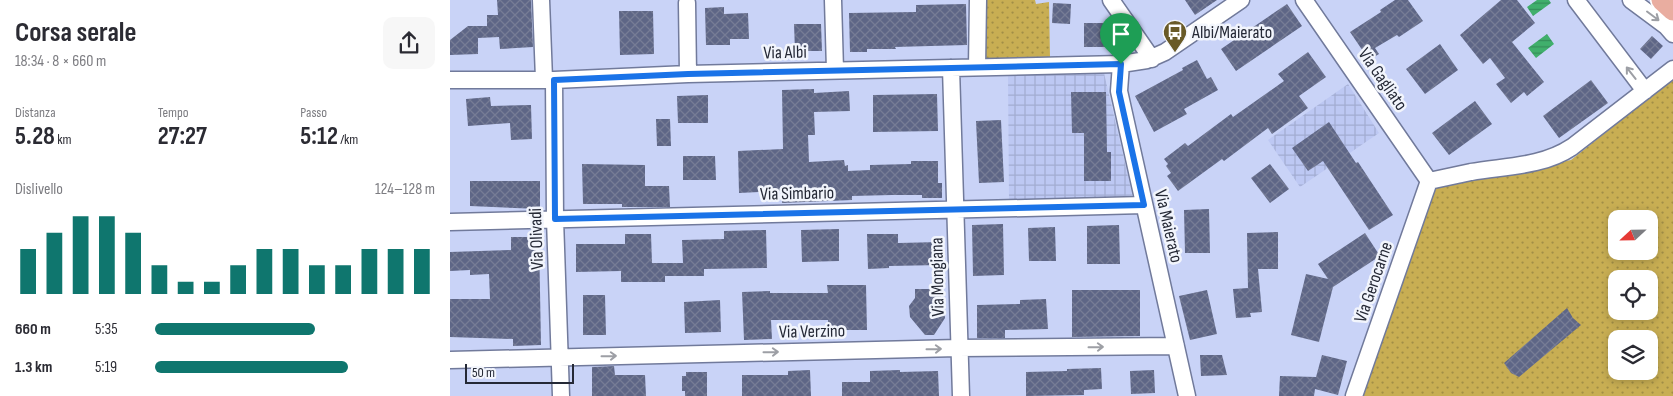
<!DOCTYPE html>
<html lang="it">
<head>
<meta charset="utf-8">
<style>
	body { margin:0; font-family:"Sofia Sans Condensed",sans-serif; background:#f7f7f7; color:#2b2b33; height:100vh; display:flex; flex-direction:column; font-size:19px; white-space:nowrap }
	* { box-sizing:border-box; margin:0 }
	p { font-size:16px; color:#7c7c81 }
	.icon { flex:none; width:28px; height:28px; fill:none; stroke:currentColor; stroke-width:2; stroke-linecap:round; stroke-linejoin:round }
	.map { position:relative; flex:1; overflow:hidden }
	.side { display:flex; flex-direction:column; background:#fff; width:450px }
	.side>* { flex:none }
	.needle { width:32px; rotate:248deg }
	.controls { position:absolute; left:1158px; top:210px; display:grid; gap:10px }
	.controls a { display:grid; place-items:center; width:50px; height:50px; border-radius:10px; background:#fff; box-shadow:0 2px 8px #0003; font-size:25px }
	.scale { position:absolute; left:15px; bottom:12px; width:109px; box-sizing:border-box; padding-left:5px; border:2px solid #252936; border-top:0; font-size:14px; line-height:18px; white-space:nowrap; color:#252936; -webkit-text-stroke:4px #f2f5fc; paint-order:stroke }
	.pin { position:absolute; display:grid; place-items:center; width:42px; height:42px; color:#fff; margin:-51px -21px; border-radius:50% 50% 50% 0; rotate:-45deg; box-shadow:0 0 5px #0007 }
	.pin .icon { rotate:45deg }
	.round { display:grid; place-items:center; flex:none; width:52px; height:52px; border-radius:10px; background:#f7f7f7 }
	.overview { display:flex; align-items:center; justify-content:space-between; height:85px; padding:0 15px }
	h1 { font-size:28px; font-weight:700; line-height:38px }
	.figures { display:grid; grid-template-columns:repeat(3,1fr); gap:8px; height:85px; padding:5px 15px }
	.figures div { display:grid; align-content:center }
	.figures b { font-size:25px; font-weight:700 }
	.figures small { font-size:14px; font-weight:400 }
	.figures p { font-size:14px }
	.chart { height:140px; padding:10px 15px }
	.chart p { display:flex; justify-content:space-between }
	.chart svg { width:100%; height:90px; margin-top:5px; stroke:#0f766e; stroke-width:6 }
	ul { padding:0 15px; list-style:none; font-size:16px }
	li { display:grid; grid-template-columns:80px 60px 1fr; align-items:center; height:38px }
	li i { height:12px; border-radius:6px; background:#0f766e }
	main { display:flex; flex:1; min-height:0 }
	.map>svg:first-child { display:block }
	.industrial { fill:url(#industrial-grid) }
	.grass { fill:url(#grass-dots); fill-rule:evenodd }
	.water { fill:url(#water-rules) }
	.building { fill:url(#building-cross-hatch) }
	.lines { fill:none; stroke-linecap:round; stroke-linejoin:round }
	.minor-casing { stroke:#717a9b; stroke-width:19 }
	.major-casing { stroke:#fff; stroke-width:24 }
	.minor { stroke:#fff; stroke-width:16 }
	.major { stroke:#e9ada0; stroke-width:21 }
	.oneway { stroke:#9d9fa5 }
	.route-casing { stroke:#fff; stroke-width:10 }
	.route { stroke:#1a73e8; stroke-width:6 }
	.labels { text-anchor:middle; stroke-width:5; stroke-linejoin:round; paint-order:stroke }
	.poi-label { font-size:18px; fill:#252936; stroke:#f2f5fc; text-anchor:start }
	.street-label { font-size:18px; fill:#252936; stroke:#f2f5fc }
</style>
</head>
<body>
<main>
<section class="side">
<div class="overview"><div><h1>Corsa serale</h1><p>18:34 · 8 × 660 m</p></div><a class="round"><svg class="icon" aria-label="share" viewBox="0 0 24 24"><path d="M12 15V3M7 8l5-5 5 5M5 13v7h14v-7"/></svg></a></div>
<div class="figures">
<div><p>Distanza</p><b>5.28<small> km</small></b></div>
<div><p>Tempo</p><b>27:27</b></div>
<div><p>Passo</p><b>5:12<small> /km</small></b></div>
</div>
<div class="chart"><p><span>Dislivello</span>124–128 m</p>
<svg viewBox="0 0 160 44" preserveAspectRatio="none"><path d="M5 44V22M15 44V14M25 44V6M35 44V6M45 44V14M55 44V30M65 44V38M75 44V38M85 44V30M95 44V22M105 44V22M115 44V30M125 44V30M135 44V22M145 44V22M155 44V22"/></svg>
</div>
<ul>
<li><b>660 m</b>5:35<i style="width:57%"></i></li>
<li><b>1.3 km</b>5:19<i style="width:69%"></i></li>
</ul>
</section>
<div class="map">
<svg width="1223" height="396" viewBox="0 0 1223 396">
	<defs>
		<pattern id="industrial-grid" width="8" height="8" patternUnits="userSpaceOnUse" patternTransform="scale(1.25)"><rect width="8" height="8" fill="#bdc8f3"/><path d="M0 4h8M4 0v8" fill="none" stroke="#a2acd1"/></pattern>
		<pattern id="grass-dots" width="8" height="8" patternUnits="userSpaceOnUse" patternTransform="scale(1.25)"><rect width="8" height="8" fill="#c8ae53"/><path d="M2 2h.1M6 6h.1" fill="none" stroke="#a28e46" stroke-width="1.8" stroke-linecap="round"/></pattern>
		<pattern id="water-rules" width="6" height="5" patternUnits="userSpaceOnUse" patternTransform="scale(1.25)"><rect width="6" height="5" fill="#40af6c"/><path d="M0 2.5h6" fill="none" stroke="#358e5a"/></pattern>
		<pattern id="building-cross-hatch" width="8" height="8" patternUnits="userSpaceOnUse" patternTransform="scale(1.25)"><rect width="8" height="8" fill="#5e6686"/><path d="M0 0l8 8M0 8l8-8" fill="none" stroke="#767c95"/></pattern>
	</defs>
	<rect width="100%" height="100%" fill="#c9d3f7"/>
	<path class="industrial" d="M654 73 683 198 559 200 558 75Z
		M898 84 929 133 850 187 818 140Z"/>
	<path class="grass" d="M534 0H585L586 4 599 2 600 58 534 61Z
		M1223 79V396H911L986 187 1121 160ZM1166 219H1199V251H1166ZM1166 279H1199V311H1166ZM1166 339H1199V371H1166Z"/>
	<path class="water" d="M1087 0H1099L1101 3 1083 16 1077 7Z
		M1097 34 1104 44 1086 58 1078 48Z"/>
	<path class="building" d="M47 0H81L83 47 50 49 49 37 28 38V54L0 55V40L18 26H37V15H48Z
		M735 0H767L745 15Z
		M945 0H958L973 21 949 37 947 35 925 48 929 54 919 60 900 32 931 12 930 10Z
		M1051 0H1067L1085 23 1062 42 1094 82 1077 96 1074 92 1061 103 1046 84 1055 78 1040 58 1033 64 1010 35Z
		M603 3 621 4 620 24 602 23Z
		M516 4 517 45 445 47 446 49H417V52H400L399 13 466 12V5Z
		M837 4 852 26 786 71 771 49Z
		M274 7V14L298 13 299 39H280V45H256L255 8Z
		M169 11H203L204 54 170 55Z
		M634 23H661V36H658L659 47H634Z
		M344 24H371L372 51H345Z
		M1202 36 1213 46 1201 59 1190 49Z
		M990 44 1008 70 975 94 956 69Z
		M858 52 876 77 849 96 858 108 822 134 818 128 774 161 772 159 728 191 717 176 721 173 716 166 718 164 714 159 735 143 738 146 781 114 783 117 834 81 828 74Z
		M747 60 757 79 761 77 768 90 734 109 737 114 704 132 685 96 733 70 732 68Z
		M1141 80 1158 103 1109 138 1093 116Z
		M364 89V93L399 91 400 111 364 112 365 135H358L359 162 394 160 395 166 398 165V171L420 170V165L461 164V161H488V183H492V198H472V195H442L402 196V200L332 203V191L289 193 288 151 333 149 332 90Z
		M621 92H656L657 152H661V181H634V133H622Z
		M487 94 488 131 423 132V95Z
		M258 95V123H228L227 96Z
		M40 97 41 106 81 105 82 139 61 140 60 123 18 126 16 99Z
		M1025 101 1042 124 999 155 982 133Z
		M206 119H220L221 146H207Z
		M551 120 554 182 529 183 526 121Z
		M879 122 906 163 908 162 943 215 919 230 873 161 858 171 842 148Z
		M233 156H265L266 180H233Z
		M132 164 195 165V186H219L220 207H172V204H133Z
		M820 164 839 189 820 203 801 178Z
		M20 181H90V209L20 206Z
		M759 209 760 253H735L734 210Z
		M553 224 554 275 523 276 522 225Z
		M669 225 670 264H637V226Z
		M605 227 606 261H579L578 228Z
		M389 229V261L352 262 351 230Z
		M316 230 317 268 254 269V276H215V282H171V271L126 272V244H175V234H201L202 263H233L232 240 274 239V231Z
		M828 232V269H808L812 312 800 313 801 317 786 318 783 289 798 288 797 233Z
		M915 233 930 256 883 287 869 342 841 335 856 274 878 279 868 264Z
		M417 234H448V243L490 242 491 265 439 266V268L418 269Z
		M61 237H89L91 345 63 346V339L0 337V299H40L39 274 20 275V270L0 271V252L61 250Z
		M377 285H416L417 330H378V320H321L322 339 294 340 292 292 320 291V293H378Z
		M465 289H491V301L494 306 495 318 484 335H475L460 317 459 306 465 298Z
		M622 290H690V336L622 337Z
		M757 290 767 334 740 340 729 296Z
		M133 295H155L156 335H133Z
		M596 299 598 329 555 330V338H527V305L570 304V300Z
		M270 300 271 332 235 333 234 302Z
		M1117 308 1123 318 1131 325 1069 377 1061 373 1054 363Z
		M750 355H772L777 375 751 376Z
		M872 355 897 361 888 395 865 389 864 396H829L830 376 866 377Z
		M164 366 165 375H195L196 396H142V367Z
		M651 368 652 389 634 390V395L576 396V372L617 371V369Z
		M360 370 361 396H292V375H338V371Z
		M450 370V372L488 371 489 396H392V382H420V371Z
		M704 370 705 393 681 394 680 371Z
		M236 372H257V396H235V391H232V376H236Z"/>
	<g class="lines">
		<g class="minor-casing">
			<path id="minor" d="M91 0 94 79
				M383 0 385 70
				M661 0 702 59
				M854 0 979 181
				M1126 0 1195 91
				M1181 0 1216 26 1223 34
				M237 3 238 74
				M671 64 669 91 737 396
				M527 67 528 0
				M501 68 511 396
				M0 80H104L238 74 671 64 697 60 715 52 791 0
				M104 80 105 219 111 396
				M979 181C993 178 1007 175 1021 172 1055 166 1092 167 1122 147L1223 69
				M0 222 694 205
				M0 360 508 348 726 346
				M904 396 979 181"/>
		</g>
		<g class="major-casing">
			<path id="major" d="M1212 0 1223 10"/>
		</g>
		<use href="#minor" class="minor"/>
		<use href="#major" class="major"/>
	</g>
	<defs><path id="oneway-shaft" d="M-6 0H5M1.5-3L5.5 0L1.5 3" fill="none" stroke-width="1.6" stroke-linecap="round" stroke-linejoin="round" transform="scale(1.25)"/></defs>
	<g class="oneway">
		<use href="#oneway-shaft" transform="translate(1203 16) rotate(37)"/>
		<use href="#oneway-shaft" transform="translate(1181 73) rotate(-128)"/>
		<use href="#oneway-shaft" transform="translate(646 347) rotate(-1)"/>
		<use href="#oneway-shaft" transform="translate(484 349) rotate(-1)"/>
		<use href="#oneway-shaft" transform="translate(321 352) rotate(-1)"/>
		<use href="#oneway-shaft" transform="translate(159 356) rotate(-1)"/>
	</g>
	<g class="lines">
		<g class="route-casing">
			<path id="route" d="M671 64 669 92 694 205 105 219 104 80 238 74Z"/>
		</g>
		<use href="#route" class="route"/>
	</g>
	<defs>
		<g id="bus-pin" transform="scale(1.25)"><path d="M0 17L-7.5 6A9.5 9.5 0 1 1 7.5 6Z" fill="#695a27" stroke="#f2f5fc"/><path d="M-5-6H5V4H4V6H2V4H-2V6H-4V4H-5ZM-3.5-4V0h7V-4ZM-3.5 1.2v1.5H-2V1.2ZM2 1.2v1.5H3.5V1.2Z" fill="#fff"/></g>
	</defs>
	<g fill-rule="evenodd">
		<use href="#bus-pin" x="725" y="32"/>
	</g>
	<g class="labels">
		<g class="poi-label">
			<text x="742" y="38">Albi/Maierato</text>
		</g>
		<g class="street-label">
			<text transform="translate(335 52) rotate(-1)" y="6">Via Albi</text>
			<text transform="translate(933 79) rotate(55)" y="6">Via Gagliato</text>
			<text transform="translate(347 193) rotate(-1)" y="6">Via Simbario</text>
			<text transform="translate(719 226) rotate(77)" y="6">Via Maierato</text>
			<text transform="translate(86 239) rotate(-92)" y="6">Via Olivadi</text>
			<text transform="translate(487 277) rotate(-91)" y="6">Via Mongiana</text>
			<text transform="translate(923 282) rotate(-71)" y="6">Via Gerocarne</text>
			<text transform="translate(362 331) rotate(-1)" y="6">Via Verzino</text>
		</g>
	</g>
</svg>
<div class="controls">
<a><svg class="needle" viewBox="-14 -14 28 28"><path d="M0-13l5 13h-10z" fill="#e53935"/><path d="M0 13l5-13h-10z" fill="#7c7c81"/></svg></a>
<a><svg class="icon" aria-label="locate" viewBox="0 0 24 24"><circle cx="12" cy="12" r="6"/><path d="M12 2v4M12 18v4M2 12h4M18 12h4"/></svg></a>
<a><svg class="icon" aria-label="layers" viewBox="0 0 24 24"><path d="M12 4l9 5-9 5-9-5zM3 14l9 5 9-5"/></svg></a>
</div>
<div class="scale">50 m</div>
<div class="pin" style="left:671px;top:64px;background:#1e9e55"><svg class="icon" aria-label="arrive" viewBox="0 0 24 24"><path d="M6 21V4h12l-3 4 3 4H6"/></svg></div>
</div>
</main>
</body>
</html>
